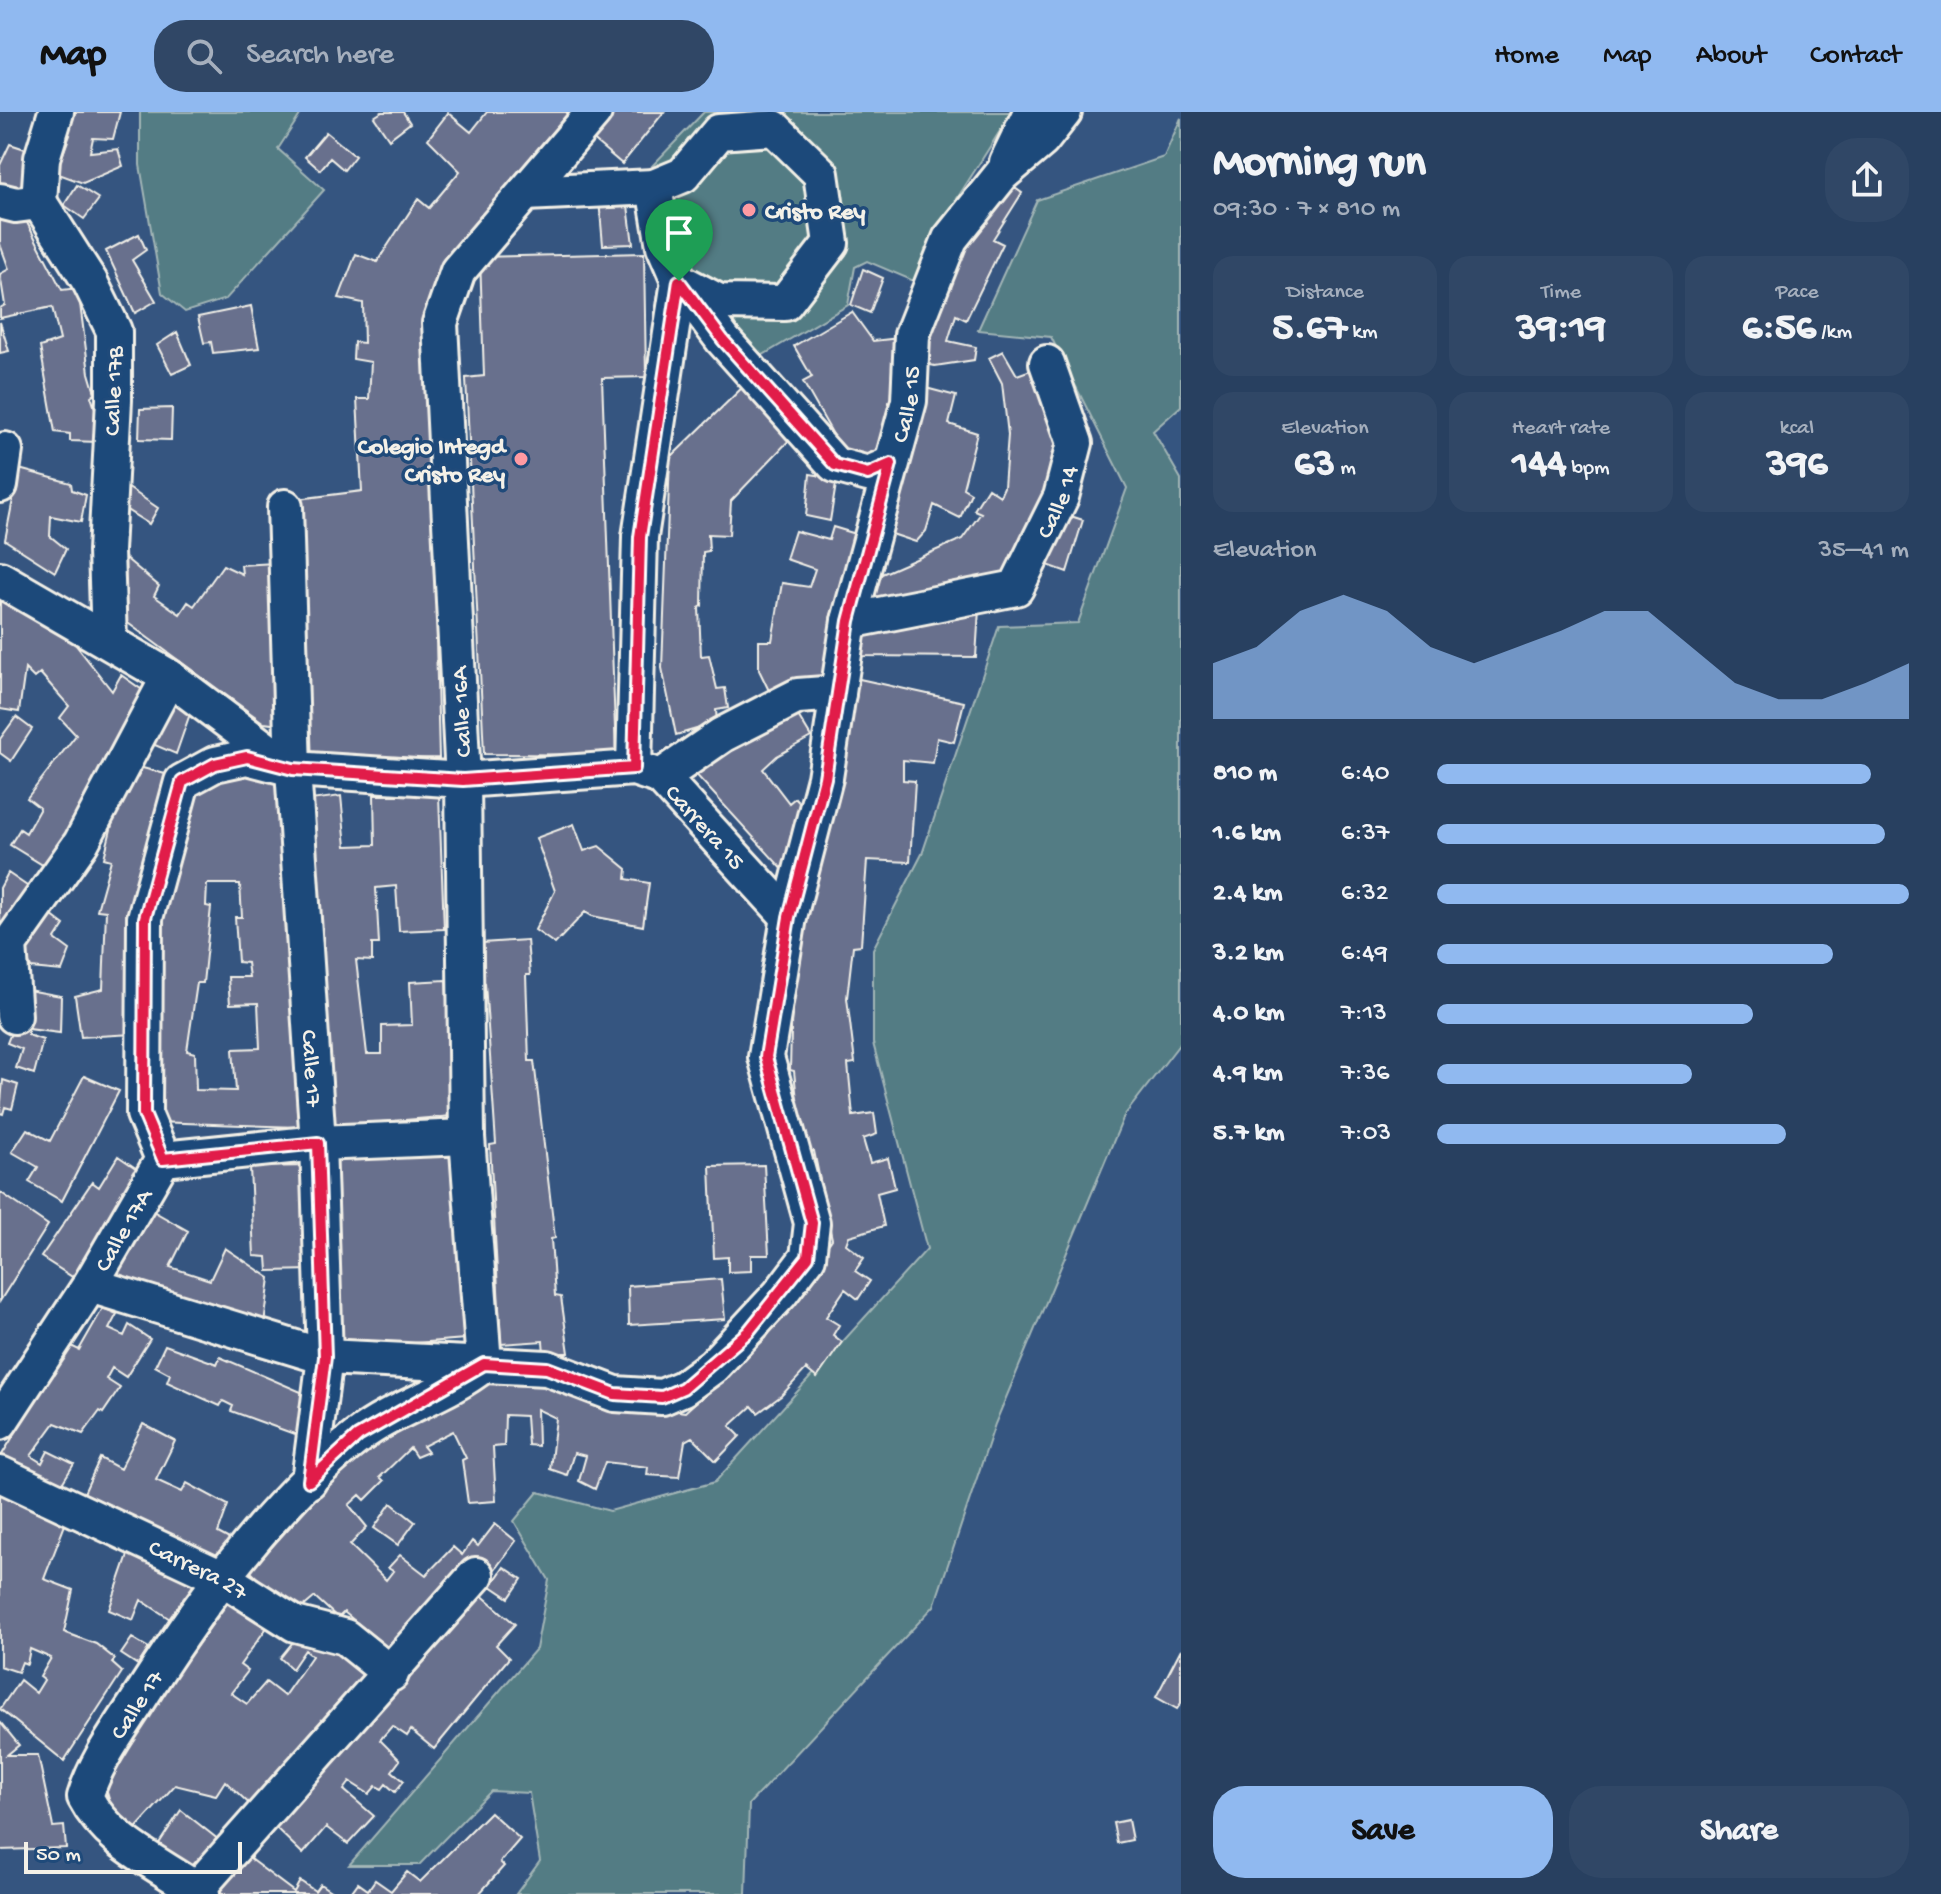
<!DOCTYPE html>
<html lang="en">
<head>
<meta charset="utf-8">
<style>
	body { margin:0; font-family:"Gochi Hand",sans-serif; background:#304766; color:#f1f3f6; height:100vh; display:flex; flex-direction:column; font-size:30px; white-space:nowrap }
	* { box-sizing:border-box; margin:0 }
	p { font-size:26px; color:#a5afbd }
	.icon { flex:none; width:44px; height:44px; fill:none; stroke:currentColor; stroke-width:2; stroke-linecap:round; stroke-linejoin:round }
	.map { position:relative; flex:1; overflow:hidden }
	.drawer { display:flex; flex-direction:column; background:#284060; width:760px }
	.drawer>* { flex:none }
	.scale { position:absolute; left:24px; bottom:20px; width:218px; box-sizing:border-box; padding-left:8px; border:4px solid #f4f1e8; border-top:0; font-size:22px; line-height:28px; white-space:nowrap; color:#f4f1e8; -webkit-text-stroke:6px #1f4a7a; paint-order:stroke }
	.pin { position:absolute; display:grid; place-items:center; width:68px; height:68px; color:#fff; margin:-82px -34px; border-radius:50% 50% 50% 0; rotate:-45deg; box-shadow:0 0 8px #0007 }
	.pin .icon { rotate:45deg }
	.round { display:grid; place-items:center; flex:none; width:84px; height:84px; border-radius:32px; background:#304766 }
	.head { display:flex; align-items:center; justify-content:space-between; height:136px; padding:0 32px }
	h1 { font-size:44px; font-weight:700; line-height:60px }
	.stats { display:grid; grid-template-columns:repeat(3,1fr); gap:12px; height:136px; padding:8px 32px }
	.stats div { display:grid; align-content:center; border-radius:20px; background:#304766; text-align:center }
	.stats b { font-size:40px; font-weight:700 }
	.stats small { font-size:22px; font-weight:400 }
	.stats p { font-size:22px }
	.chart { height:224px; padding:16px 32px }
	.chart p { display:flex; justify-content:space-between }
	.chart svg { width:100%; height:144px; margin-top:8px; fill:#90b9f0; opacity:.7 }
	.button { display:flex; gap:16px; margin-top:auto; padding:16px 32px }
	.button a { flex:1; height:92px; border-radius:32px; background:#90b9f0; color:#111; font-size:32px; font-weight:700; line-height:92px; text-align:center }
	.button a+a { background:#304766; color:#f1f3f6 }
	ul { padding:0 32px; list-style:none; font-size:26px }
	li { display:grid; grid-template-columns:128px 96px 1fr; align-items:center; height:60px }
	li i { height:20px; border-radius:10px; background:#90b9f0 }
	header { display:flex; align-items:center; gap:48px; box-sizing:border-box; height:112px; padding:0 40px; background:#90b9f0; color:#111 }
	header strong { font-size:38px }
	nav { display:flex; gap:44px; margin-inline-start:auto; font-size:28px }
	.search { width:560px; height:72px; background:#304766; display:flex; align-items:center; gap:20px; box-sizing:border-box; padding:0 28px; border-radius:32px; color:#a5afbd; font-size:30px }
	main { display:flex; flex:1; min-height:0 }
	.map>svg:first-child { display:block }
	.green { fill:#527c84; stroke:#a3b6b6; stroke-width:2 }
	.building { fill:#686f8d; stroke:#f4f1e8; stroke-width:2; fill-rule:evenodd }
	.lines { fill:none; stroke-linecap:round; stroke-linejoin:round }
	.minor-casing { stroke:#f4f1e8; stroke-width:40 }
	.minor { stroke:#1f4a7a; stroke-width:34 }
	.route-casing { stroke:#fff; stroke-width:16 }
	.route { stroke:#e11d48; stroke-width:10 }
	.poi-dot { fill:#ff9aa2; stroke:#1f4a7a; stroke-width:3 }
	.labels { text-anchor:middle; stroke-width:7; stroke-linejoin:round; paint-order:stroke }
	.poi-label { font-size:24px; font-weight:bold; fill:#f4f1e8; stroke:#1f4a7a; text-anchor:start }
	.street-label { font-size:24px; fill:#f4f1e8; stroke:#1f4a7a }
</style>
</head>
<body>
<header>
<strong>Map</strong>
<div class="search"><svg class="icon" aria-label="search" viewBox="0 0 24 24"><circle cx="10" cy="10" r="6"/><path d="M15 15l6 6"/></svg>Search here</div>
<nav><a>Home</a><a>Map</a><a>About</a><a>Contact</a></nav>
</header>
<main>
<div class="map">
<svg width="1181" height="1782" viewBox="0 0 1181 1782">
	<rect width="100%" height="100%" fill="#355580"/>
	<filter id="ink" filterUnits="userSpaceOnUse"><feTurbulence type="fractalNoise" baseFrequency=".0125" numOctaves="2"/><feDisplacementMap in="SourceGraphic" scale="16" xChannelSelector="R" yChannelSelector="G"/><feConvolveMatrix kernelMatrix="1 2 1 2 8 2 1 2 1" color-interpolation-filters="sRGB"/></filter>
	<g filter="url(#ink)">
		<path class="green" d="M140 0H302L278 37 324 78 226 187 185 200 162 181 140 53Z
			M704 0H1012L939 115 916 170 867 149 855 155 848 193 758 246C703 188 678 128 652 54Z
			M1181 6V294L1153 319 1181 367V930L1124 1004 995 1312 934 1494 749 1692 746 1782H516L540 1749 529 1681 491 1679 419 1753H349L536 1537 549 1468 514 1409 538 1380 610 1399 715 1370 927 1137 873 931V837L922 742 999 514 1078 511 1127 376 1051 225 978 218 1037 88 1164 45Z"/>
		<path class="building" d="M70 0H120L113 27 93 26 90 40 118 37 123 54 83 71 56 61 70 23 66 21Z
			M382 0H403L410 11 389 27 374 5Z
			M487 0H569L443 149 423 209 441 528H436L439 646 307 650 298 387 362 379 357 287H369L371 250 353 247 354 230 364 231 363 191 339 186 356 142 377 150 418 87 429 96 460 59 428 27 448 1 471 20Z
			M613 0H664L622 52 591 26Z
			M326 20 355 44 344 58 330 46 320 58 305 45Z
			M10 32 31 39 28 60 15 85 0 77V53Z
			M1005 69 1022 81 993 127 1003 132 966 208 956 203 948 229 976 235 974 248 935 254 921 251 931 198 968 118Z
			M77 73 99 87 84 107 64 93Z
			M627 86 633 132 603 133 599 88Z
			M22 101 62 178 78 176 89 261 95 281 91 284 99 309 98 330 70 329V322L55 320 40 235 60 228 52 195 0 206V196L5 193 0 162 9 157 0 132V106Z
			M139 122 146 138 132 148 156 189 135 201 106 139Z
			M644 141 646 265 602 266 616 643 484 642 466 266 484 264 480 145Z
			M863 157 883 166 870 201 851 193Z
			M251 194 259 236 213 241 211 230 204 231 198 205Z
			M852 200 873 229 900 226 888 331 865 346 847 347 803 270 812 265 794 234Z
			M0 210 9 239 0 241Z
			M177 220 191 253 172 262 157 233Z
			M1003 239 1017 263 1039 255 1062 329 1052 386 1010 473 875 495V465L962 427 981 401 974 398 988 376 1000 384 1004 375 1008 323 1002 271 989 246Z
			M749 269 798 319 731 389 729 423 708 422 709 439 703 440 702 494 699 496 701 544 709 543 717 577 725 576 728 596 716 598 717 611 676 623 662 556 670 346Z
			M922 275 956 284 949 312 977 321 963 376 971 381 960 406 934 393 926 419 916 430 889 421Z
			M172 296 171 328 139 327 140 297Z
			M19 357 71 371 72 378 86 383 81 410 51 404 50 424 66 437 55 460 5 428Z
			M810 362 837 366 830 409 806 404Z
			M127 375 158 396 149 412 117 392Z
			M1058 400 1083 408 1067 460 1039 450Z
			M833 415 856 422 826 575 773 587 759 558V529H772L782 471 809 475 815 457 786 447 795 419 829 428Z
			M117 439 159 474 154 484 180 502 188 490 194 494 223 453 242 462 241 453 274 451 280 613 264 611 125 509Z
			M0 484 53 504 112 579 121 563 148 582 46 755 10 733 20 717 26 721 40 696 27 686 76 623 60 606 69 594 40 561 34 566 25 557 19 600 0 597Z
			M979 497 976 545 861 544 865 513Z
			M855 566 964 590 954 630 937 626 933 651 903 648V668L915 669 910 750 867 748 861 833 853 834 847 886 855 951 848 952 853 1004 874 1001 877 1022 863 1027 870 1051 888 1046 895 1076 877 1081 884 1114 849 1124 846 1132 864 1146 855 1159 870 1169 858 1187 845 1177 826 1205 839 1213 833 1223 842 1230 817 1266 806 1257 781 1284 758 1301 752 1294 730 1314 740 1324 716 1349 692 1325 685 1329 679 1365 647 1363 648 1355 605 1350 595 1377 579 1369 586 1344 574 1341 567 1363 550 1357 556 1306 537 1297 538 1334 528 1333 526 1304 505 1303 504 1334 493 1335 496 1389 468 1391 462 1348 466 1346 453 1319 423 1334 428 1340 416 1345 410 1336 380 1365 384 1369 365 1388 360 1383 349 1393 367 1415 350 1433 386 1468 393 1459 388 1456 400 1443 426 1463 453 1435 462 1443 472 1429 478 1434 495 1412 516 1429 489 1465 394 1541 344 1500 338 1506 315 1485 295 1502 250 1459 355 1343 437 1287 486 1270 537 1269 617 1300 619 1291 685 1300 766 1226 832 1127 814 1039H809L800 1018 794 959 790 958 792 877Z
			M170 582 192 596 176 642 150 631Z
			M791 592 811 625 777 644 763 657 789 691 795 686 805 697 786 761 691 657Z
			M16 605 32 617 11 649 0 641V627Z
			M135 654 169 663 131 801H126L133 922 81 925 75 884 103 877 106 799 97 798 111 748 104 746 119 684Z
			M271 656 280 665 295 892 298 1015 155 1010 163 786 193 669ZM207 772H240L242 805H235L238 850 247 851 249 865H228L230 892 258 891 260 936 233 937 236 979 196 978 195 941 187 939 197 871H203L211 795 206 794Z
			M374 683H439L444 817 399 819 396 774 376 776 379 832H372V849L356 848 367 942H382V914L412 913 410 870 446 868 453 1004 332 1014 310 688 341 684 346 734 375 733Z
			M574 712 584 739 599 734 627 757 626 767 649 771 643 814 592 804 585 800 555 832 535 818 555 779 536 726Z
			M8 761 30 776 0 825V776Z
			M43 797 64 813 55 827 70 838 62 859 31 856 20 829Z
			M527 828 530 863H526L529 949H534L555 1126 551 1127 555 1184 561 1185 569 1241H544L543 1229 501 1232 490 1033 496 1032 485 871 481 872 482 831Z
			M28 878 61 884 60 921 28 917V923L43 928 34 962 16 956 22 937 7 931Z
			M84 964 119 979 62 1089 29 1070 38 1055 12 1040 27 1017 50 1029Z
			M3 968 18 973 12 997 5 995 3 1002 0 1001Z
			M332 1043 459 1045 465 1227 339 1237Z
			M118 1044 140 1059 74 1166 41 1145 92 1070 99 1075Z
			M764 1053 769 1143H751V1159L728 1160V1145L714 1146 710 1054Z
			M310 1054 313 1158 268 1159 267 1145 254 1144 250 1055Z
			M0 1080 48 1113 0 1189Z
			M146 1095 188 1119 170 1155 210 1168 225 1136 270 1166 264 1213 106 1166Z
			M721 1167 725 1207 629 1213 628 1174Z
			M103 1196 117 1202 109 1217 124 1224 129 1213 150 1227 126 1265 112 1256 106 1267 120 1276 103 1301 100 1299 83 1322 55 1311 31 1344 42 1351 48 1339 74 1352 58 1378 0 1346 69 1233 79 1238Z
			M165 1233 217 1252 220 1245 315 1286 297 1323 231 1299 233 1294 223 1289 220 1294 167 1270 170 1262 155 1254Z
			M143 1312 175 1329 156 1368 182 1380 187 1371 228 1393 218 1421 235 1430 225 1448 84 1381 100 1346 120 1357Z
			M0 1377 66 1410 44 1467 73 1478 64 1520 96 1532 115 1547 112 1551 122 1560 64 1649 0 1597 20 1568 36 1581 44 1568 40 1565 51 1546 30 1537 27 1552 22 1550 18 1560 0 1554Z
			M391 1391 415 1410 398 1433 374 1416Z
			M131 1434 196 1471 170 1507 141 1488 133 1508 109 1498Z
			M504 1455 522 1467 509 1486 491 1474Z
			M479 1481 515 1512 496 1533 509 1546 434 1637 411 1618 407 1624 392 1614 380 1628 400 1648 392 1659 404 1669 395 1680 386 1672 382 1677 376 1674 369 1682 350 1670 344 1678 374 1704 348 1732 326 1715 303 1742 274 1714 410 1564Z
			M231 1486 268 1514 240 1553 248 1559 231 1581 247 1592 266 1570 284 1584 312 1544 305 1538 292 1557 280 1546 301 1520 321 1525 367 1567 258 1700 225 1669 216 1683 175 1673 131 1722 114 1704 106 1677 128 1630Z
			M132 1526 149 1536 138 1553 121 1542Z
			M1181 1537V1591L1177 1597 1156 1585Z
			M0 1610 19 1633 7 1643H38L53 1715 64 1714 66 1736 0 1738Z
			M181 1698 224 1732 203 1766 156 1736Z
			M490 1700 520 1727 500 1750 504 1754 479 1782H350L358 1771 368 1778 375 1768 391 1779 407 1760 420 1770Z
			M1128 1708 1132 1728 1117 1731 1113 1711Z
			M261 1727 250 1747 294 1780 300 1769 315 1779 320 1772 335 1782H223L209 1771Z"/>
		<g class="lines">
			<g class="minor-casing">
				<g id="minor">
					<path d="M1007 50 1031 0"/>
					<path d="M654 75 664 134 679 169 723 228 835 353 868 362 891 352"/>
					<path d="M525 81 654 75 683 63 719 20 774 16 821 62 831 131 785 191 719 190 679 169"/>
					<path d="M0 89 16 93 39 90"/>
					<path d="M39 90 90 170 114 219V288L106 439 109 529"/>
					<path d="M39 90 42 46 56 0"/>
					<path d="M0 373 5 338"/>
					<path id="s1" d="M285 395 293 657 318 1031 325 1245 309 1369"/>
					<path d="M0 467 169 565 281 649"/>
					<path id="s2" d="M849 509 1016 476 1061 385 1075 331 1047 251"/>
					<path d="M634 656 640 425 679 169"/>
					<path d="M661 665 722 623 798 584 838 581"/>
					<path d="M14 904 9 833 81 731 169 565"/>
					<path d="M163 1047 318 1031 467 1025"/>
					<path id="s3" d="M90 1173 325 1245 547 1256 615 1282 662 1285 683 1276 713 1254 780 1182 808 1145 812 1111 766 945 789 805 825 666 849 509 909 289 912 223 950 127 1002 62 1042 28 1064 0"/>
					<path d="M484 1252 467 1025 463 668 440 211 458 159 594 0"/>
					<path id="s4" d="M0 1310 90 1173 163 1047 144 1002 145 806 182 670 215 652 247 645 293 657 463 668 634 656 661 665 789 805"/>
					<path id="s5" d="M0 1362 224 1467 295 1512 345 1525 391 1562"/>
					<path d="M196 1778 476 1463"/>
					<path id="s6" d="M202 1782C161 1752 109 1732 85 1685 95 1652 115 1624 134 1595 193 1501 269 1393 357 1325 396 1295 446 1283 483 1253"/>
				</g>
			</g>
			<use href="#minor" class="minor"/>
		</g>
	</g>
	<g class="lines" filter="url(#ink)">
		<g class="route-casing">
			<path id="route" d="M679 169 723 228 835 353 868 362 891 352 849 509 825 666 789 805 766 945 812 1111 808 1145 748 1220 683 1276 662 1285 615 1282 547 1256 484 1252 358 1324 309 1369 325 1245 318 1031 163 1047 144 1002 145 806 182 670 215 652 247 645 293 657 463 668 634 656 640 425Z"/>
		</g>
		<use href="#route" class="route"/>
	</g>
	<g class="poi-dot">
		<circle cx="749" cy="98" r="8"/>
		<circle cx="521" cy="347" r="8"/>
	</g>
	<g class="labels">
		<g class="poi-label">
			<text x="765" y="106">Cristo Rey</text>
			<text x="505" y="341" text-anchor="end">Colegio Integd<tspan x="505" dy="28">Cristo Rey</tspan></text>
		</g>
		<g class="street-label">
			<text transform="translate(112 279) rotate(-88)" y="8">Calle 17B</text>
			<text dy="8" stroke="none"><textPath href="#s3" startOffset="1668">Calle 15</textPath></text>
			<text dy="8" stroke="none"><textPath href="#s2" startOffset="266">Calle 14</textPath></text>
			<text transform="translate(460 600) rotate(-93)" y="8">Calle 16A</text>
			<text dy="8" stroke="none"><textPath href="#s4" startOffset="1250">Carrera 15</textPath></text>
			<text dy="8" stroke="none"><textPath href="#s1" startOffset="562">Calle 17</textPath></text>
			<text dy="8" stroke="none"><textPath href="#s4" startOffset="228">Calle 17A</textPath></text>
			<text dy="8" stroke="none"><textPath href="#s5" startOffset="220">Carrera 27</textPath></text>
			<text dy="8" stroke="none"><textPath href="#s6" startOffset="260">Calle 17</textPath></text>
		</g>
	</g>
</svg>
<div class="scale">50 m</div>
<div class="pin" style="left:679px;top:169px;background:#1e9e55"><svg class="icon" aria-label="arrive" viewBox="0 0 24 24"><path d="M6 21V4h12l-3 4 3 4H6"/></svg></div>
</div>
<section class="drawer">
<div class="head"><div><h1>Morning run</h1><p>09:30 · 7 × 810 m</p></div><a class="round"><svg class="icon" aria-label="share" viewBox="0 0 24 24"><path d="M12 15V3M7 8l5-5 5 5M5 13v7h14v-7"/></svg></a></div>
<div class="stats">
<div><p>Distance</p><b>5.67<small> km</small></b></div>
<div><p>Time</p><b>39:19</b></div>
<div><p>Pace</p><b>6:56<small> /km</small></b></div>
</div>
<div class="stats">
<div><p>Elevation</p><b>63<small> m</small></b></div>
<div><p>Heart rate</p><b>144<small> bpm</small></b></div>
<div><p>kcal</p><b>396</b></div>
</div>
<div class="chart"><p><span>Elevation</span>35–41 m</p>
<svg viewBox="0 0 160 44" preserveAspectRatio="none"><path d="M0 44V27L10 22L20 11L30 6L40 11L50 22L60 27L70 22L80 17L90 11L100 11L110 22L120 33L130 38L140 38L150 33L160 27V44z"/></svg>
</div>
<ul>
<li><b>810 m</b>6:40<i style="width:92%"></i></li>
<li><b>1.6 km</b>6:37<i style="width:95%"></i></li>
<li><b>2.4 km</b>6:32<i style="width:100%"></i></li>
<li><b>3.2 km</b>6:49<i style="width:84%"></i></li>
<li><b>4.0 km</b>7:13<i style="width:67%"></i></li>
<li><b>4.9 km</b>7:36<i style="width:54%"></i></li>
<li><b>5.7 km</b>7:03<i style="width:74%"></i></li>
</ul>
<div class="button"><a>Save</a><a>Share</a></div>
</section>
</main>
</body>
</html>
